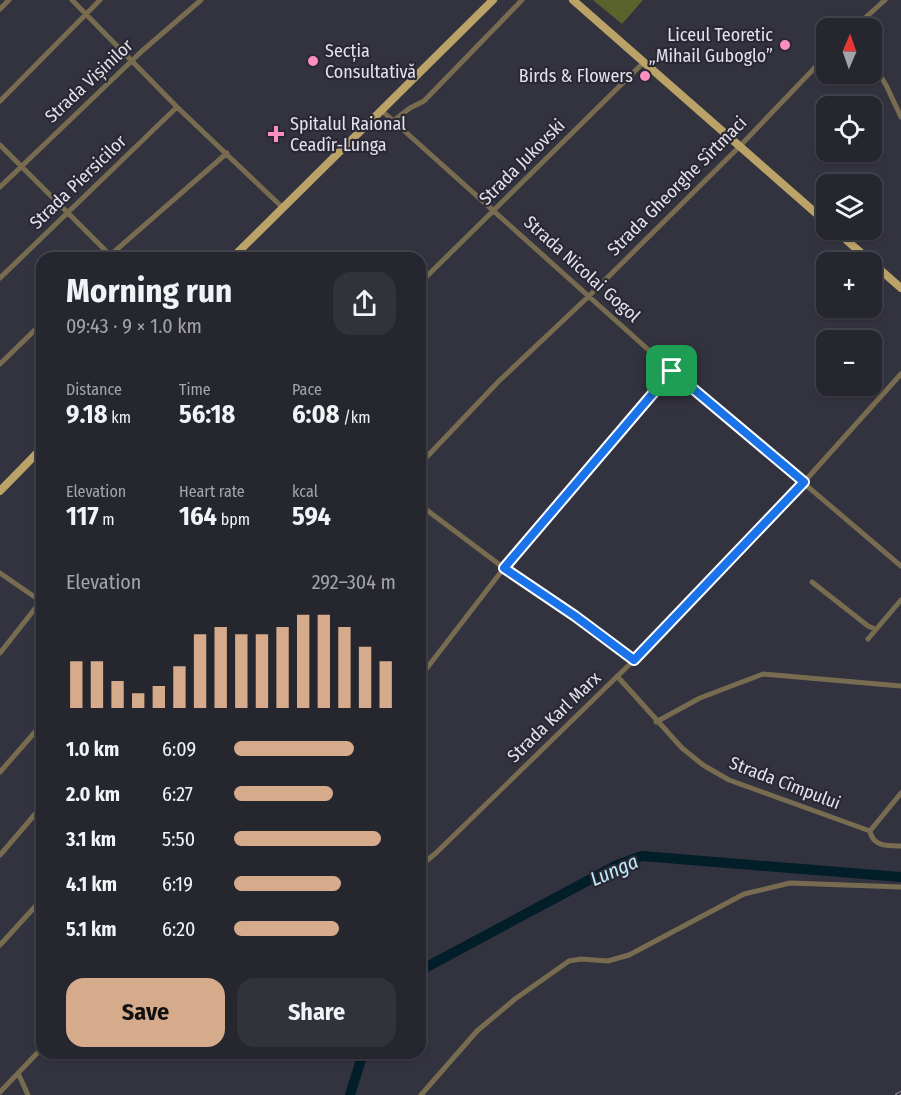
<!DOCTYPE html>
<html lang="en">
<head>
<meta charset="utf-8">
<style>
	body { margin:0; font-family:"Fira Sans Condensed",sans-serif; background:#32323b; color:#f1f3f6; height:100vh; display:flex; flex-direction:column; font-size:22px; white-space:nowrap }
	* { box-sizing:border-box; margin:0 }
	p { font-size:20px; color:#a4a5aa }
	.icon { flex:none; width:33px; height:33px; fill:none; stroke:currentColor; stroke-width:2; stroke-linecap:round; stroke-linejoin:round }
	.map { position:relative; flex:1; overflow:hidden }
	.sheet { position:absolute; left:36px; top:252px; width:390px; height:807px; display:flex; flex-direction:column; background:#26262f; border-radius:18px; box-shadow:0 2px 4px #0004,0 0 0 2px #42434b }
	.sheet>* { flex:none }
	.needle { width:39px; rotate:2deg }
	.fabs { position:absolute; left:816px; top:18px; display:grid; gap:12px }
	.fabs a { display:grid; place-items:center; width:66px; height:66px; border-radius:12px; background:#26262f; box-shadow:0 2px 4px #0004,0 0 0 2px #42434b; font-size:30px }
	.pin { position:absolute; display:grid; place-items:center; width:51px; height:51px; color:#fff; margin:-26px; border-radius:12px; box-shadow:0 3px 9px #0006 }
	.round { display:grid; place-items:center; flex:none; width:63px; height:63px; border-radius:18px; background:#32323b }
	.head { display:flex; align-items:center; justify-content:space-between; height:102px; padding:0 30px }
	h1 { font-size:33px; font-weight:700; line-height:45px }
	.figures { display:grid; grid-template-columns:repeat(3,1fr); gap:9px; height:102px; padding:6px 30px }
	.figures div { display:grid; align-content:center }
	.figures b { font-size:26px; font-weight:700 }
	.figures small { font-size:16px; font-weight:400 }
	.figures p { font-size:16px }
	.chart { height:168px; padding:12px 30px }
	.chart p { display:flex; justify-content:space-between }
	.chart svg { width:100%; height:108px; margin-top:6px; stroke:#d6ab8b; stroke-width:6 }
	.primary-button { display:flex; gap:12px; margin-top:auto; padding:12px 30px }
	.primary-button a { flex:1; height:69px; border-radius:18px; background:#d6ab8b; color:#111; font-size:24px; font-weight:700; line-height:69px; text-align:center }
	.primary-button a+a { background:#32323b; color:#f1f3f6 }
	ul { padding:0 30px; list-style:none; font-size:20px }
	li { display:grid; grid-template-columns:96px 72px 1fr; align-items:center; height:45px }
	li i { height:15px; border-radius:8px; background:#d6ab8b }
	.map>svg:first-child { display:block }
	.green { fill:#5b632c }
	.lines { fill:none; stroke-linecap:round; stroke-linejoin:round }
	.river { stroke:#021e29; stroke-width:10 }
	.minor { stroke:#786c50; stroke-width:5 }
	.primary { stroke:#bba367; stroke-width:8 }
	.rail-casing { stroke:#8a8994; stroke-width:4 }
	.rail { stroke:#292834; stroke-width:1.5; stroke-dasharray:4.5; stroke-linecap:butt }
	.route-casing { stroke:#fff; stroke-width:12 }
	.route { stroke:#1a73e8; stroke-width:8 }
	.poi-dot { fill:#fd8ebf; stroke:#292834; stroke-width:2 }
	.labels { text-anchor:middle; stroke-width:4.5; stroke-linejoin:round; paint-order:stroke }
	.poi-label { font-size:18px; fill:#e3e2ea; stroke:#292834; text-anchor:end }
	.street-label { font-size:18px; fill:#e3e2ea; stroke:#292834 }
	.water-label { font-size:20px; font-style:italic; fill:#bfeafd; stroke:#292834 }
</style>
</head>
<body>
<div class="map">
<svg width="901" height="1095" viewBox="0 0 901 1095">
	<rect width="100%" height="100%" fill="#33323f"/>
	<path class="green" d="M593 0H643L622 24Z"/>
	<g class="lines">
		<path class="river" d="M420 972 423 969 617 865 642 856 901 877
			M350 1095 363 1053"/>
		<path class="minor" d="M72 0 177 107 282 207
			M0 9 9 0
			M854 28 885 0
			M872 62 886 85 901 117
			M0 101 100 0
			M381 110 672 371 901 566
			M393 121 410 108 424 101 522 0
			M0 145 113 258
			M0 187 142 51 201 0
			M107 258 227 153
			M0 278 177 107
			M420 283 644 62
			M0 364 42 323
			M420 464 499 381 589 296 740 146 826 56
			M420 505 504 568 634 660
			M0 573 42 602
			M812 582 868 626 875 629
			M868 639 901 600
			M0 653 41 601
			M617 676 682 748 703 765 729 780 870 831C873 847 888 846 901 846
			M420 677 504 568 672 371
			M656 722 700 698 763 674 901 686
			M0 772 42 724
			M870 831 901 793
			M0 855 42 806
			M420 866 436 853 634 660 804 482 901 374
			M0 945 42 899
			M18 1073 28 1095
			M0 1092 42 1048
			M421 1095 477 1031 515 999 569 961 581 959 608 961 629 955 744 894 790 883 901 887"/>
		<path class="primary" d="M573 0 826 222
			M835 230 901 288
			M232 258 493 0
			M0 491 42 448"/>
		<g class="rail-casing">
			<path id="rail" d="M897 1095 901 1093"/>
		</g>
		<use href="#rail" class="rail"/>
	</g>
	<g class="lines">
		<g class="route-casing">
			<path id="route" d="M672 371 804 482 634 660 575 616 504 568Z"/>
		</g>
		<use href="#route" class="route"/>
	</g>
	<g class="poi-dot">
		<circle cx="785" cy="45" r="6"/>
		<circle cx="313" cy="61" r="6"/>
		<circle cx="645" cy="76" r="6"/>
		<path d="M273 125h6v6h6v6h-6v6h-6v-6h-6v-6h6z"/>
	</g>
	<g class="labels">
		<g class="poi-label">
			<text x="773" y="41">Liceul Teoretic<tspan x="773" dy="21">„Mihail Guboglo”</tspan></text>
			<text x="325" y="57" text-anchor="start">Secția<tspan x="325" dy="21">Consultativă</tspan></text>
			<text x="633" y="82">Birds &amp; Flowers</text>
			<text x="290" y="130" text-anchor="start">Spitalul Raional<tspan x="290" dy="21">Ceadîr-Lunga</tspan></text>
		</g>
		<g class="street-label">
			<text transform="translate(89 81) rotate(-43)" y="6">Strada Vișinilor</text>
			<text transform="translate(522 162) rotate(-45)" y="6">Strada Jukovski</text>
			<text transform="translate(78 182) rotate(-44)" y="6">Strada Piersicilor</text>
			<text transform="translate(677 186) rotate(-45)" y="6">Strada Gheorghe Sîrtmaci</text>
			<text transform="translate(582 269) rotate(42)" y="6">Strada Nicolai Gogol</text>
			<text transform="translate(554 717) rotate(-44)" y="6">Strada Karl Marx</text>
			<text transform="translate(785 783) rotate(21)" y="6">Strada Cîmpului</text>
		</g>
		<g class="water-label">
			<text transform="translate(614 870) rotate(-24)" y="7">Lunga</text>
		</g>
	</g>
</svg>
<div class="fabs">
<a><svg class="needle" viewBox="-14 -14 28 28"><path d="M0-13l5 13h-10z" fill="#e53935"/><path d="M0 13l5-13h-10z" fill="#a4a5aa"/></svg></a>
<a><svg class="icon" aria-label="locate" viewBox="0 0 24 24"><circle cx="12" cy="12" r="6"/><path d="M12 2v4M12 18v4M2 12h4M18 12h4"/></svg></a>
<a><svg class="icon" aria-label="layers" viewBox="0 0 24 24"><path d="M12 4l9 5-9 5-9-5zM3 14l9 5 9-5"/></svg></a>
<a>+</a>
<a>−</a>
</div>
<div class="pin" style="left:672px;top:371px;background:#1e9e55"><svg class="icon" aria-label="arrive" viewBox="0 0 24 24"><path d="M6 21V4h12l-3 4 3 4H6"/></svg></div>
<section class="sheet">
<div class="head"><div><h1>Morning run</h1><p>09:43 · 9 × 1.0 km</p></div><a class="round"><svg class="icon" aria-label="share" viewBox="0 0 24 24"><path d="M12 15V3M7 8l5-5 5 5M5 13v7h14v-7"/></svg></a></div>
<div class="figures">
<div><p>Distance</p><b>9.18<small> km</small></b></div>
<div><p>Time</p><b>56:18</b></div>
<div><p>Pace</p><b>6:08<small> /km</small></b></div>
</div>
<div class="figures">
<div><p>Elevation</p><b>117<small> m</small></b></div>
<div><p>Heart rate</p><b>164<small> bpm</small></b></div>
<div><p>kcal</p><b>594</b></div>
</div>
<div class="chart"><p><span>Elevation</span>292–304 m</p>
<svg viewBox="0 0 160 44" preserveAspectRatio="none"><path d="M5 44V25M15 44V25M25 44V33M35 44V38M45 44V35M55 44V27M65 44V14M75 44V11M85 44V14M95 44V14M105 44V11M115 44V6M125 44V6M135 44V11M145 44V19M155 44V25"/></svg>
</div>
<ul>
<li><b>1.0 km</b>6:09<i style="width:74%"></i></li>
<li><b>2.0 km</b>6:27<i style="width:61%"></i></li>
<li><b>3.1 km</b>5:50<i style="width:91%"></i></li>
<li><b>4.1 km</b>6:19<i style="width:66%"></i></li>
<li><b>5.1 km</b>6:20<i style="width:65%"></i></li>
</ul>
<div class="primary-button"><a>Save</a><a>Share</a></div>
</section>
</div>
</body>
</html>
